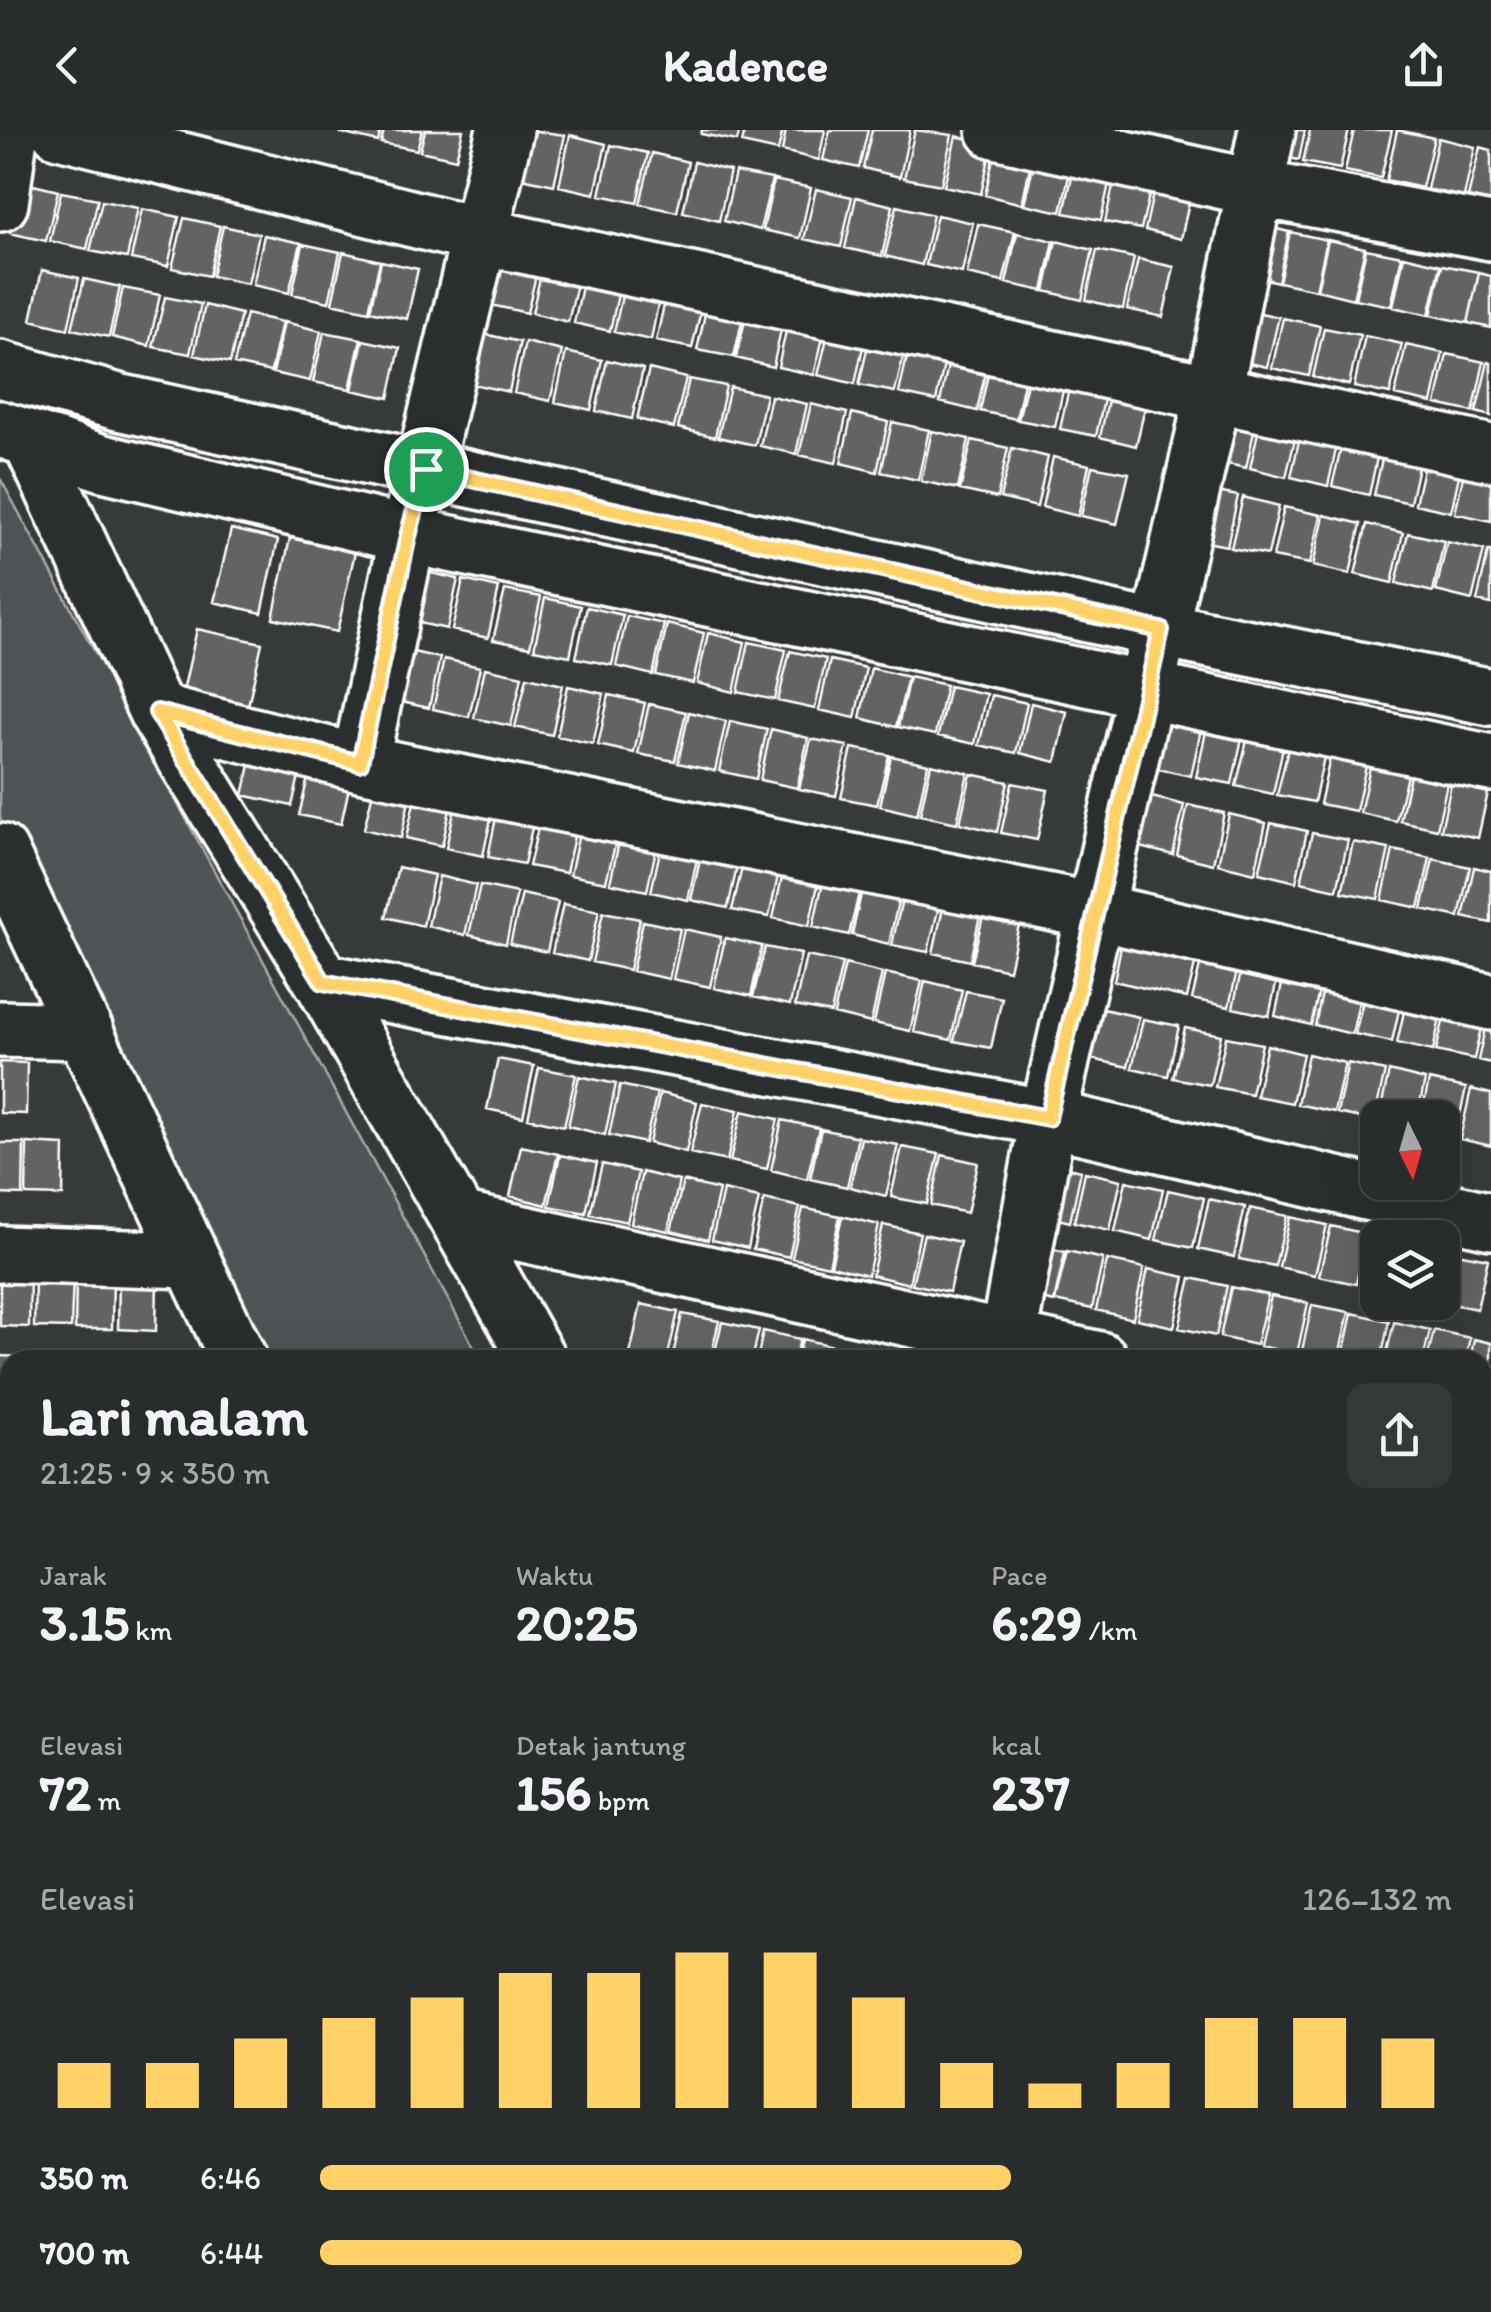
<!DOCTYPE html>
<html lang="id">
<head>
<meta charset="utf-8">
<style>
	body { margin:0; font-family:Itim,sans-serif; background:#353838; color:#f1f3f6; height:100vh; display:flex; flex-direction:column; font-size:38px; white-space:nowrap }
	* { box-sizing:border-box; margin:0 }
	p { font-size:32px; color:#a5a7a9 }
	.icon { flex:none; width:55px; height:55px; fill:none; stroke:currentColor; stroke-width:2; stroke-linecap:round; stroke-linejoin:round }
	.map { position:relative; flex:1; overflow:hidden }
	.details { position:absolute; left:0px; top:1220px; width:1492px; height:962px; display:flex; flex-direction:column; background:#292c2c; border-radius:30px 30px 0 0; box-shadow:0 10px 40px #0002,0 0 0 2px #454848 }
	.details>* { flex:none }
	.needle { width:65px; rotate:175deg }
	.buttons { position:absolute; left:1360px; top:970px; display:grid; gap:20px }
	.buttons a { display:grid; place-items:center; width:100px; height:100px; border-radius:20px; background:#292c2c; box-shadow:0 10px 40px #0002,0 0 0 2px #454848; font-size:50px }
	.pin { position:absolute; display:grid; place-items:center; width:85px; height:85px; color:#fff; margin:-42px; border:5px solid #fff; border-radius:50%; box-shadow:0 2px 10px #0007 }
	.round { display:grid; place-items:center; flex:none; width:105px; height:105px; border-radius:20px; background:#353838 }
	.headline { display:flex; align-items:center; justify-content:space-between; height:170px; padding:0 40px }
	h1 { font-size:55px; font-weight:700; line-height:75px }
	.figures { display:grid; grid-template-columns:repeat(3,1fr); gap:15px; height:170px; padding:10px 40px }
	.figures div { display:grid; align-content:center }
	.figures b { font-size:50px; font-weight:700 }
	.figures small { font-size:28px; font-weight:400 }
	.figures p { font-size:28px }
	.chart { height:280px; padding:20px 40px }
	.chart p { display:flex; justify-content:space-between }
	.chart svg { width:100%; height:180px; margin-top:10px; stroke:#ffd166; stroke-width:6 }
	ul { padding:0 40px; list-style:none; font-size:32px }
	li { display:grid; grid-template-columns:160px 120px 1fr; align-items:center; height:75px }
	li i { height:25px; border-radius:12px; background:#ffd166 }
	header { display:flex; justify-content:space-between; align-items:center; height:130px; padding:0 40px; background:#292c2c; font-size:45px; font-weight:700 }
	.map>svg:first-child { display:block }
	.green { fill:#505354; stroke:#a8a9aa; stroke-width:2.5 }
	.building { fill:#636465; stroke:#fff; stroke-width:2.5 }
	.lines { fill:none; stroke-linecap:round; stroke-linejoin:round }
	.street-casing { stroke:#fff; stroke-width:62 }
	.street { stroke:#2a2d2e; stroke-width:55 }
	.route-casing { stroke:#fff; stroke-width:20 }
	.route { stroke:#ffd166; stroke-width:12 }
</style>
</head>
<body>
<header><svg class="icon" aria-label="back" viewBox="0 0 24 24"><path d="M15 5l-7 7 7 7"/></svg>Kadence<svg class="icon" aria-label="share" viewBox="0 0 24 24"><path d="M12 15V3M7 8l5-5 5 5M5 13v7h14v-7"/></svg></header>
<div class="map">
<svg width="1491" height="2182" viewBox="0 0 1491 2182">
	<rect width="100%" height="100%" fill="#373a3b"/>
	<filter id="ink" filterUnits="userSpaceOnUse"><feTurbulence type="fractalNoise" baseFrequency=".01" numOctaves="2"/><feDisplacementMap in="SourceGraphic" scale="20" xChannelSelector="R" yChannelSelector="G"/><feConvolveMatrix kernelMatrix="1 2 1 2 8 2 1 2 1" color-interpolation-filters="sRGB"/></filter>
	<g filter="url(#ink)">
		<path class="green" d="M0 348 481 1230H247L0 688Z
			M409 2172H955V2173L948 2182H408Z"/>
		<path class="building" d="M342 0H381L378 12 341 3Z
			M384 0H422L417 20 381 13Z
			M425 0H463L456 29 420 21Z
			M529 0 565 5 554 55 517 47Z
			M702 0H740L737 11 701 4Z
			M745 0H783L778 21 742 13Z
			M786 0H825L819 30 782 21Z
			M830 0H868L859 38 823 30Z
			M872 0H910L900 47 863 38Z
			M915 0 952 5 941 55 904 48Z
			M1268 0H1305L1299 30 1263 23Z
			M1310 0H1349L1340 39 1303 32Z
			M1354 0H1392L1381 48 1345 41Z
			M1397 0 1434 8 1422 58 1386 50Z
			M570 5 606 14 595 64 559 56Z
			M956 6 992 15 981 64 944 56Z
			M1438 8 1475 17 1464 67 1427 59Z
			M611 15 648 23 637 73 600 65Z
			M996 15 1033 23 1022 74 985 65Z
			M1480 17 1491 20V72L1468 67Z
			M652 23 688 32 677 82 640 74Z
			M1036 24 1072 32 1061 82 1024 74Z
			M694 32 730 41 719 91 683 82Z
			M1075 33 1112 40 1101 90 1064 83Z
			M735 42 772 49 760 100 724 91Z
			M1116 42 1153 49 1141 99 1105 92Z
			M774 50 811 58 800 108 763 100Z
			M1156 50 1192 58 1181 109 1145 100Z
			M21 52 58 61 46 111 10 103Z
			M816 59 852 67 841 117 804 109Z
			M61 62 98 69 87 119 50 111Z
			M856 67 893 76 882 126 845 118Z
			M102 71 138 78 127 128 90 121Z
			M897 76 933 85 922 135 885 126Z
			M142 79 179 87 168 136 131 129Z
			M937 85 973 93 962 143 926 135Z
			M184 88 220 96 209 146 172 138Z
			M1253 93 1289 102 1278 152 1241 143Z
			M978 94 1015 102 1003 152 967 144Z
			M223 96 259 104 248 154 212 146Z
			M1290 102 1327 110 1316 160 1279 152Z
			M1017 103 1054 111 1043 161 1006 153Z
			M264 105 301 113 289 163 253 155Z
			M1328 110 1365 118 1353 169 1317 160Z
			M1056 111 1093 120 1082 170 1045 161Z
			M303 114 340 122 329 172 292 164Z
			M1366 119 1402 126 1391 176 1355 169Z
			M1097 120 1134 128 1123 179 1086 170Z
			M343 122 380 131 369 181 332 173Z
			M502 124 539 133 527 183 491 175Z
			M1404 126 1441 135 1429 185 1393 177Z
			M1138 129 1174 137 1163 187 1127 179Z
			M381 131 418 139 407 189 370 181Z
			M543 134 580 142 568 192 532 183Z
			M1442 135 1479 142 1468 193 1431 185Z
			M42 140 79 148 68 199 31 190Z
			M585 143 621 151 610 201 574 193Z
			M1479 143 1491 146V198L1468 193Z
			M84 149 120 157 109 207 72 199Z
			M625 152 661 159 651 210 614 202Z
			M123 158 160 165 149 216 112 207Z
			M667 161 704 168 692 218 656 211Z
			M165 167 201 174 190 224 153 217Z
			M708 170 745 178 734 227 697 220Z
			M205 175 241 184 230 233 194 225Z
			M748 178 784 186 773 237 736 228Z
			M1242 179 1279 187 1267 237 1231 229Z
			M246 184 282 192 271 242 234 234Z
			M789 187 826 195 814 245 778 237Z
			M1283 188 1320 196 1309 246 1272 238Z
			M284 192 321 201 310 251 273 243Z
			M830 195 866 203 855 254 818 245Z
			M1324 198 1360 205 1349 255 1313 247Z
			M324 202 361 209 350 259 313 252Z
			M484 204 520 212 509 262 473 254Z
			M870 205 907 212 895 262 859 255Z
			M1365 206 1402 214 1390 264 1354 257Z
			M363 210 400 218 389 268 352 260Z
			M525 212 562 221 550 271 514 263Z
			M910 213 947 221 936 271 899 263Z
			M1406 215 1443 223 1432 273 1395 265Z
			M566 222 602 230 591 280 555 272Z
			M951 222 988 230 977 281 940 272Z
			M1447 224 1484 232 1473 282 1436 274Z
			M607 230 643 239 632 289 596 281Z
			M991 230 1027 239 1016 289 980 281Z
			M1488 232 1491 233V286L1476 282Z
			M649 239 686 248 674 298 637 289Z
			M1030 240 1066 247 1055 297 1018 290Z
			M689 249 726 256 715 307 678 298Z
			M1071 249 1107 256 1096 306 1060 299Z
			M730 257 766 265 755 315 718 307Z
			M1111 257 1148 265 1136 316 1100 307Z
			M771 266 807 274 796 324 760 316Z
			M811 274 847 283 836 333 799 325Z
			M1220 279 1257 288 1246 338 1209 330Z
			M852 283 888 292 877 342 841 333Z
			M1261 288 1298 297 1286 347 1250 338Z
			M892 292 929 300 918 350 881 342Z
			M1302 297 1339 306 1328 356 1291 347Z
			M932 301 969 309 958 359 921 351Z
			M1344 306 1380 314 1369 365 1332 356Z
			M972 310 1008 318 997 368 960 360Z
			M1385 315 1421 323 1410 373 1374 365Z
			M1012 318 1048 327 1037 377 1000 368Z
			M1426 325 1462 332 1451 382 1415 374Z
			M1053 327 1089 335 1078 386 1042 377Z
			M1466 333 1491 338V391L1455 383Z
			M1092 336 1129 343 1117 394 1081 386Z
			M1201 359 1238 366 1227 416 1190 409Z
			M1243 367 1279 376 1268 425 1231 418Z
			M1284 377 1321 385 1310 434 1273 427Z
			M1324 385 1361 394 1350 444 1313 436Z
			M1367 394 1403 403 1392 453 1355 444Z
			M231 399 278 410 262 483 214 472Z
			M1408 403 1444 411 1433 462 1396 453Z
			M290 408 355 422 337 502 273 488Z
			M1447 412 1484 420 1472 470 1436 461Z
			M1488 421H1491V474L1477 471Z
			M422 441 458 449 447 499 410 491Z
			M463 450 499 458 488 508 452 500Z
			M505 460 541 467 530 517 493 510Z
			M545 468 581 476 570 526 534 519Z
			M587 477 623 485 612 535 576 528Z
			M627 486 664 494 653 545 616 536Z
			M667 494 704 503 693 553 656 545Z
			M197 499 262 513 247 580 182 566Z
			M708 503 745 512 734 562 697 553Z
			M749 512 786 520 775 570 738 562Z
			M404 520 440 528 429 578 392 570Z
			M790 521 826 529 815 579 778 571Z
			M444 529 480 537 469 587 433 579Z
			M830 530 866 538 855 588 819 580Z
			M485 538 522 546 511 596 474 588Z
			M871 538 908 547 896 597 860 588Z
			M527 547 563 555 552 605 515 597Z
			M909 547 946 555 935 605 898 597Z
			M568 556 604 564 593 614 557 606Z
			M949 556 986 564 975 614 938 606Z
			M609 565 645 573 634 623 598 615Z
			M991 565 1027 573 1016 623 979 615Z
			M1031 573 1067 582 1056 632 1020 623Z
			M649 574 686 582 675 631 638 624Z
			M689 582 726 591 715 641 678 633Z
			M1166 588 1202 595 1191 646 1154 638Z
			M730 591 767 599 756 649 719 641Z
			M1207 597 1243 604 1232 654 1196 647Z
			M771 599 808 608 797 658 760 650Z
			M1248 606 1284 613 1273 664 1236 656Z
			M811 609 847 616 836 666 799 659Z
			M1289 615 1325 623 1314 672 1277 665Z
			M254 618 303 629 292 676 243 665Z
			M852 618 889 625 877 675 841 668Z
			M1331 623 1367 632 1356 681 1320 674Z
			M891 626 928 634 917 685 880 676Z
			M1371 632 1408 641 1396 691 1360 683Z
			M931 634 968 643 957 693 920 685Z
			M311 635 352 644 341 694 299 685Z
			M1411 641 1448 649 1437 699 1400 691Z
			M971 644 1008 652 997 702 960 693Z
			M376 649 412 657 401 708 364 699Z
			M1452 650 1489 658 1478 708 1441 700Z
			M1012 653 1048 660 1037 710 1001 703Z
			M417 659 453 666 442 716 406 708Z
			M1148 666 1184 675 1173 725 1136 716Z
			M457 668 494 675 483 726 446 718Z
			M1188 675 1224 683 1213 734 1177 725Z
			M498 677 535 684 524 734 488 727Z
			M1229 684 1266 693 1255 743 1218 734Z
			M541 685 577 693 566 743 529 736Z
			M1271 693 1307 701 1296 752 1259 743Z
			M581 694 618 703 606 752 570 745Z
			M621 703 658 711 647 761 610 753Z
			M1312 703 1348 710 1337 760 1301 752Z
			M662 712 699 720 688 770 651 762Z
			M1353 712 1389 719 1378 769 1342 762Z
			M1393 720 1430 728 1419 778 1382 770Z
			M702 721 739 728 728 778 691 770Z
			M744 729 780 737 769 787 732 780Z
			M1433 729 1470 737 1459 787 1422 779Z
			M398 737 434 745 423 796 386 787Z
			M1474 737 1491 741V793L1463 787Z
			M784 738 820 746 809 796 773 788Z
			M439 746 476 755 465 805 428 796Z
			M824 747 861 755 849 805 813 797Z
			M480 755 517 763 506 814 469 805Z
			M863 755 900 763 889 814 852 805Z
			M522 764 558 772 547 822 510 814Z
			M903 764 940 772 928 822 892 815Z
			M944 773 981 781 970 831 933 823Z
			M563 774 599 781 588 831 552 823Z
			M603 782 640 789 629 840 592 832Z
			M984 782 1020 790 1009 840 972 832Z
			M643 791 680 799 669 849 632 841Z
			M684 799 721 807 710 857 673 849Z
			M1124 801 1199 818 1187 868 1114 851Z
			M725 808 762 816 751 866 714 858Z
			M765 817 801 824 790 875 753 867Z
			M1204 819 1240 827 1229 877 1192 869Z
			M806 826 842 833 831 883 795 876Z
			M1244 827 1280 836 1269 886 1233 878Z
			M845 834 882 843 871 893 834 884Z
			M1286 836 1323 845 1311 895 1275 886Z
			M885 843 922 851 910 901 874 893Z
			M1326 845 1363 853 1352 904 1315 895Z
			M925 851 962 860 951 910 914 902Z
			M1367 854 1403 862 1392 912 1355 904Z
			M966 861 1002 868 991 918 954 911Z
			M1408 863 1444 870 1433 921 1397 913Z
			M1448 871 1485 880 1474 929 1436 921Z
			M1103 879 1139 887 1128 937 1092 929Z
			M1489 880H1491V933L1478 930Z
			M1143 889 1179 896 1168 946 1132 938Z
			M1185 898 1221 905 1210 955 1173 948Z
			M1226 907 1262 914 1251 964 1215 957Z
			M1267 915 1303 924 1292 973 1256 966Z
			M1308 924 1345 933 1334 982 1297 974Z
			M498 929 534 936 523 987 487 979Z
			M0 932 27 933 26 984 0 983Z
			M1348 933 1385 941 1374 991 1337 983Z
			M539 938 576 945 564 996 528 988Z
			M1389 941 1425 950 1417 988H1379Z
			M579 946 616 954 605 1005 568 996Z
			M1429 950 1466 958 1455 1008 1442 1006V988H1421Z
			M620 955 657 963 645 1013 609 1005Z
			M1471 959 1491 964V1016L1460 1009Z
			M660 963 697 972 686 1022 649 1013Z
			M702 973 738 980 727 1031 690 1023Z
			M742 981 778 989 767 1039 730 1031Z
			M782 990 819 998 807 1049 771 1040Z
			M821 999 858 1007 847 1057 810 1049Z
			M861 1008 898 1015 886 1066 850 1057Z
			M0 1013H24L23 1065 0 1064Z
			M27 1013 64 1015 63 1066 26 1065Z
			M521 1016 558 1024 546 1075 510 1066Z
			M902 1017 939 1024 927 1074 891 1067Z
			M560 1025 597 1033 586 1083 549 1076Z
			M942 1025 978 1033 967 1083 931 1075Z
			M1045 1033 1081 1041 1070 1092 1033 1083Z
			M602 1034 638 1042 627 1092 590 1084Z
			M642 1042 679 1051 668 1101 631 1093Z
			M1085 1042 1121 1050 1110 1100 1074 1092Z
			M683 1051 719 1060 708 1110 671 1101Z
			M1126 1051 1163 1059 1152 1110 1115 1101Z
			M723 1060 759 1068 748 1118 712 1110Z
			M1168 1060 1204 1068 1193 1118 1156 1110Z
			M764 1069 800 1077 789 1127 753 1119Z
			M1209 1069 1245 1077 1234 1127 1198 1119Z
			M803 1078 840 1086 829 1136 792 1128Z
			M1250 1078 1287 1086 1275 1136 1239 1129Z
			M842 1086 879 1095 868 1145 831 1136Z
			M1290 1087 1327 1095 1315 1145 1279 1137Z
			M883 1095 920 1103 909 1154 872 1145Z
			M1331 1096 1367 1104 1356 1154 1319 1146Z
			M924 1104 960 1112 949 1162 912 1154Z
			M1371 1104 1386 1108H1378V1158L1360 1154Z
			M1028 1113 1065 1122 1054 1172 1017 1163Z
			M1067 1121 1103 1129 1092 1179 1055 1171Z
			M1452 1122 1488 1129 1477 1179 1442 1172Z
			M1107 1130 1144 1138 1133 1189 1096 1180Z
			M1148 1139 1185 1147 1174 1197 1137 1189Z
			M0 1145 30 1146 29 1197 0 1196Z
			M35 1146 73 1147 71 1198 34 1197Z
			M76 1147 113 1148 112 1199H75Z
			M119 1148 157 1149 156 1201 118 1199Z
			M1191 1148 1227 1156 1216 1206 1179 1198Z
			M1231 1157 1268 1165 1256 1215 1220 1207Z
			M1271 1166 1308 1173 1297 1224 1260 1216Z
			M641 1174 678 1182 667 1230 630 1224Z
			M1312 1175 1349 1182 1338 1230 1301 1225Z
			M1352 1183 1389 1191 1381 1230H1342Z
			M682 1184 719 1191 710 1230H672Z
			M722 1192 759 1200 752 1230H713Z
			M1394 1192 1430 1200 1423 1230H1385Z
			M1434 1200 1470 1208 1465 1230H1427Z
			M763 1201 800 1209 795 1230H757Z
			M802 1209 838 1217 836 1230H798Z
			M1474 1209 1491 1213V1265L1482 1263V1230H1470Z
			M842 1219 878 1226 877 1230H840Z
			M0 1226 28 1227 27 1230H10V1278L0 1277Z
			M0 1362H7L6 1413H0Z
			M1482 1428 1491 1430V1483L1482 1481Z
			M1485 1559 1491 1561V1613L1482 1611Z
			M0 1589H10V1626H0Z
			M0 1630H10V1668L0 1667Z
			M1482 1641 1491 1643V1696L1482 1694Z
			M0 1673H10V1710L0 1709Z
			M0 1714H10V1752L0 1751Z
			M0 1757H10V1794H0Z
			M1487 1777 1491 1778V1830L1482 1828V1796Z
			M0 1798 10 1799V1836H0Z
			M0 1838 10 1839V1876H0Z
			M1482 1859 1491 1861V1913L1482 1912Z
			M0 1880 10 1881V1918H0Z
			M0 1922H10V1959H0Z
			M0 1963H10V2001L0 2000Z
			M0 2004H10V2042L0 2041Z
			M0 2045 10 2046V2083H0Z
			M1482 2074 1491 2076V2128L1482 2127Z
			M1214 2172H1252L1250 2182 1213 2179Z
			M1257 2172H1295L1293 2182H1255Z
			M1299 2172H1337L1335 2182H1297Z
			M1342 2172H1380L1378 2182H1340Z
			M1383 2172H1422L1419 2182H1381Z"/>
		<g class="lines">
			<g class="street-casing">
				<path id="street" d="M59 0 481 106 1491 323
					M995 0 1255 58 1491 102
					M0 73 10 0
					M0 239 118 272 1161 500 1491 567
					M0 299 103 333 408 405 1491 633
					M30 309 157 582 323 852 538 1230
					M157 582 360 633 1094 781 1491 872
					M360 633 408 405 505 0
					M0 722 239 1230
					M323 852 1048 988 1491 1091
					M0 899 85 901
					M460 1090 1100 1230
					M0 1124 192 1130
					M1004 1230 1048 988 1214 262 1267 0
					M1482 1313 1491 1315
					M0 1331H10
					M1482 1522 1491 1523
					M0 1562 10 1563
					M1482 1748 1491 1750
					M1482 1962 1491 1964
					M0 2159H10
					M1482 2164 1491 2166
					M1166 2182 1167 2172"/>
			</g>
			<use href="#street" class="street"/>
		</g>
	</g>
	<g class="lines" filter="url(#ink)">
		<g class="route-casing">
			<path id="route" d="M426 339 1161 500 1048 988 323 852 157 582 360 633 408 406Z"/>
		</g>
		<use href="#route" class="route"/>
	</g>
</svg>
<div class="buttons">
<a><svg class="needle" viewBox="-14 -14 28 28"><path d="M0-13l5 13h-10z" fill="#e53935"/><path d="M0 13l5-13h-10z" fill="#a5a7a9"/></svg></a>
<a><svg class="icon" aria-label="layers" viewBox="0 0 24 24"><path d="M12 4l9 5-9 5-9-5zM3 14l9 5 9-5"/></svg></a>
</div>
<div class="pin" style="left:426px;top:339px;background:#1e9e55"><svg class="icon" aria-label="arrive" viewBox="0 0 24 24"><path d="M6 21V4h12l-3 4 3 4H6"/></svg></div>
<section class="details">
<div class="headline"><div><h1>Lari malam</h1><p>21:25 · 9 × 350 m</p></div><a class="round"><svg class="icon" aria-label="share" viewBox="0 0 24 24"><path d="M12 15V3M7 8l5-5 5 5M5 13v7h14v-7"/></svg></a></div>
<div class="figures">
<div><p>Jarak</p><b>3.15<small> km</small></b></div>
<div><p>Waktu</p><b>20:25</b></div>
<div><p>Pace</p><b>6:29<small> /km</small></b></div>
</div>
<div class="figures">
<div><p>Elevasi</p><b>72<small> m</small></b></div>
<div><p>Detak jantung</p><b>156<small> bpm</small></b></div>
<div><p>kcal</p><b>237</b></div>
</div>
<div class="chart"><p><span>Elevasi</span>126–132 m</p>
<svg viewBox="0 0 160 44" preserveAspectRatio="none"><path d="M5 44V33M15 44V33M25 44V27M35 44V22M45 44V17M55 44V11M65 44V11M75 44V6M85 44V6M95 44V17M105 44V33M115 44V38M125 44V33M135 44V22M145 44V22M155 44V27"/></svg>
</div>
<ul>
<li><b>350 m</b>6:46<i style="width:61%"></i></li>
<li><b>700 m</b>6:44<i style="width:62%"></i></li>
</ul>
</section>
</div>
</body>
</html>
